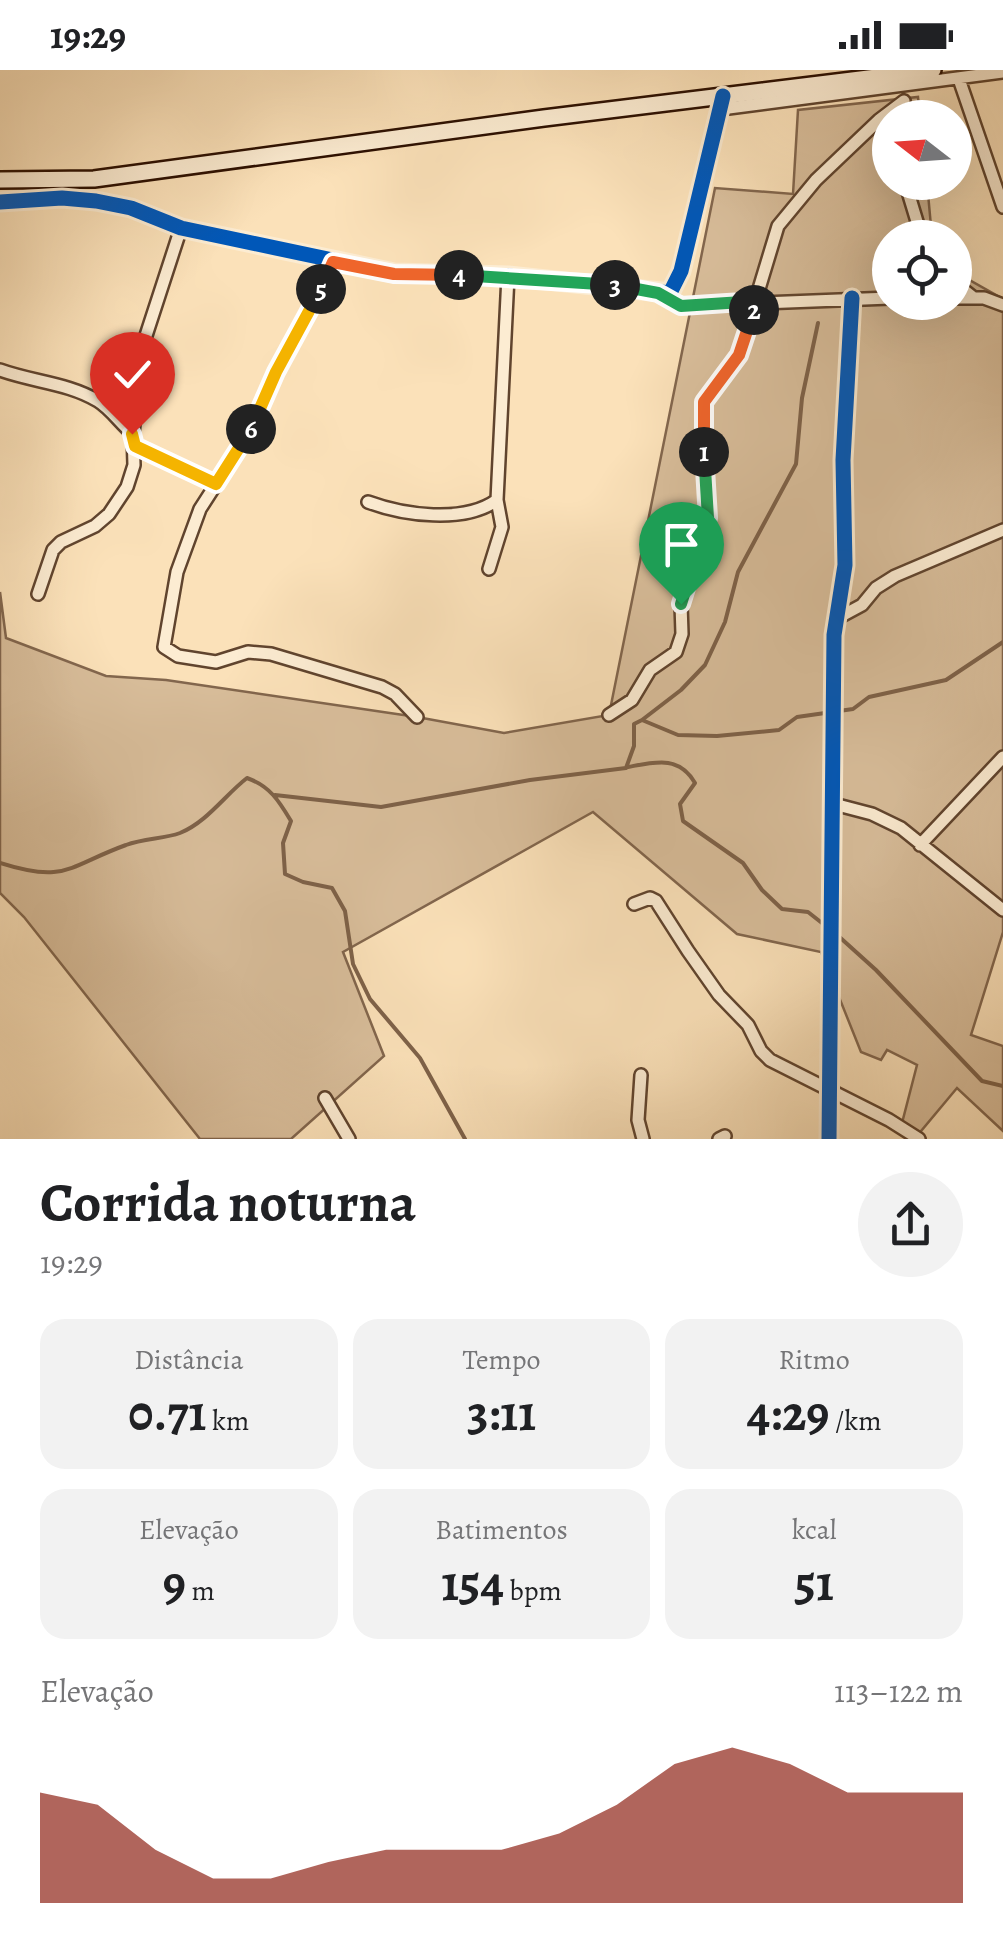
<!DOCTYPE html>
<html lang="pt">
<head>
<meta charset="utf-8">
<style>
	body { margin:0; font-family:Alegreya,serif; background:#f2f2f2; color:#202124; height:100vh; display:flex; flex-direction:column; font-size:38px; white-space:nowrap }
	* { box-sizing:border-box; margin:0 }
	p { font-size:32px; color:#757577 }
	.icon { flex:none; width:55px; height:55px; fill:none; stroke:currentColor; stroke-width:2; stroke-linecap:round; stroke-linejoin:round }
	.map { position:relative; height:1069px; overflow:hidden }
	.panel { display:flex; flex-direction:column; background:#fff; flex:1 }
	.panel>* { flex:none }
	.needle { width:65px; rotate:287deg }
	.controls { position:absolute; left:872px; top:30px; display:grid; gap:20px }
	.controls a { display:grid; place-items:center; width:100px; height:100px; border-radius:50%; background:#fff; box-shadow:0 10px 40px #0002; font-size:50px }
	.pin { position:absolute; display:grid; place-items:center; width:85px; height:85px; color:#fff; margin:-102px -42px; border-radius:50% 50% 50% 0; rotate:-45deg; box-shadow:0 0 10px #0007 }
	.pin .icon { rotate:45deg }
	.km { position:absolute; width:50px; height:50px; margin:-25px; border-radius:50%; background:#222; color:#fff; font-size:28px; line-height:50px; text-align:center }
	.round { display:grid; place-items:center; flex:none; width:105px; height:105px; border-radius:52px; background:#f2f2f2 }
	.headline { display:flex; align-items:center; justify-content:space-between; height:170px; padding:0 40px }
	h1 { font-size:55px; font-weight:700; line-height:75px }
	.stats { display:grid; grid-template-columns:repeat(3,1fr); gap:15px; height:170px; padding:10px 40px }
	.stats div { display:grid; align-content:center; border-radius:25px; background:#f2f2f2; text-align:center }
	.stats b { font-size:50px; font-weight:700 }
	.stats small { font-size:28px; font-weight:400 }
	.stats p { font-size:28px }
	.chart { height:280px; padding:20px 40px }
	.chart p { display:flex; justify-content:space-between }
	.chart svg { width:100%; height:180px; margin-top:10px; fill:#8f2418; opacity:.7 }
	.status { display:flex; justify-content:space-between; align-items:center; height:70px; padding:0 50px; background:#fff; direction:ltr }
	.status svg { height:28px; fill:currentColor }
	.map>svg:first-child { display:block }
	.green { fill:#d8bd9a; stroke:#82664d; stroke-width:2.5 }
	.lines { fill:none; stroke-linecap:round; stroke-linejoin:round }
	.stream { stroke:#7e6249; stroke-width:4 }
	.street-casing { stroke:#60442e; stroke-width:16 }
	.secondary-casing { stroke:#2c0f00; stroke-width:20 }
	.street { stroke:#fcecd2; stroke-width:11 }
	.secondary { stroke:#fcecd2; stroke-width:15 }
	.cycleway-casing { stroke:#fcecd2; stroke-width:21 }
	.cycleway { stroke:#0057b8; stroke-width:15 }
	.split-1-casing { stroke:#fff; stroke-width:20 }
	.split-2-casing { stroke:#fff; stroke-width:20 }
	.split-3-casing { stroke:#fff; stroke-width:20 }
	.split-4-casing { stroke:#fff; stroke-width:20 }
	.split-5-casing { stroke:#fff; stroke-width:20 }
	.split-6-casing { stroke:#fff; stroke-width:20 }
	.split-7-casing { stroke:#fff; stroke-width:20 }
	.split-1 { stroke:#22a559; stroke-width:12 }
	.split-2 { stroke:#f0652b; stroke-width:12 }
	.split-3 { stroke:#22a559; stroke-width:12 }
	.split-4 { stroke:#22a559; stroke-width:12 }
	.split-5 { stroke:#f0652b; stroke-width:12 }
	.split-6 { stroke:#f5b400; stroke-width:12 }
	.split-7 { stroke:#f5b400; stroke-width:12 }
</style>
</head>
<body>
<div class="status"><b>19:29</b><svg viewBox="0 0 49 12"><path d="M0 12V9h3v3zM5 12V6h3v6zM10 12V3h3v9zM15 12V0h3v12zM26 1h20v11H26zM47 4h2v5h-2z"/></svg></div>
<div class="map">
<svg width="1003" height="1069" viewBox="0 0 1003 1069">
	<rect width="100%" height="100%" fill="#fbe1b9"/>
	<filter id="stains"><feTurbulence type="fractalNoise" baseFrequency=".002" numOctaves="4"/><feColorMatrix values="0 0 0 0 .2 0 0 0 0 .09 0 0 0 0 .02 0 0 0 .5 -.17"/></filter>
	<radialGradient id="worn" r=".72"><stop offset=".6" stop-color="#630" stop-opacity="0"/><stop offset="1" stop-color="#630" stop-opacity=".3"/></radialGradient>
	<path class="green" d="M918 27 920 47 890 48V112L927 113 932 167 890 168V232H955V202L1003 229V862L971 965 1003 976V1061L957 1018 916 1067 901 1057 917 995 887 980 881 990 861 982 821 882 737 864 593 742 343 882 384 986 291 1069H200L24 847 0 823V522L6 568 106 606 166 610 417 647 504 663 609 645 715 118 793 124 798 40Z"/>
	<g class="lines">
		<path class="stream" d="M642 650 681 620 705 595 725 552 738 502 796 394 802 328 818 253
			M628 697C655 692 679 685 695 713L680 734 683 751 743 793 762 820 782 839 808 842 827 857
			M275 725 381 737 530 710 626 698 634 676V654L642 650 678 665 717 666 779 660 797 647 853 639 869 627 946 610 1003 572
			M0 793C66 814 68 796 126 775 144 768 164 769 180 763 207 752 225 725 247 708 270 716 279 731 291 751L283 773 285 804 303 812 332 818 345 841 353 894 370 929 420 988 465 1069
			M835 863 876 900 982 1011 1003 1016"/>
		<g class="street-casing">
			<path id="street" d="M959 9 1003 137
				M721 39 1003 2
				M905 112 922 168
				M0 132 62 128 96 131 131 138 181 158 394 203 508 206 670 223 681 201 723 26
				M333 192 276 302 249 363 200 439 177 502 164 577 178 586 216 592 248 582 271 584 382 617 395 624 417 647
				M955 213 974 228
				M658 223 681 236 890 228
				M955 228H984L1003 235
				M0 300C33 312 68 313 98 331 111 339 121 354 133 364
				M135 376 215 414
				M368 432C403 445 464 454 497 430
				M489 499 502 457 497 430 508 206
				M38 524 53 480 61 472 95 456 109 444 127 417 134 395 133 364 141 281 181 158
				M836 549 862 535 876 518 895 506 1003 460
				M609 645 632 630 650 600 676 582 682 564 681 534 708 448 704 404V331L739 285 778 156 816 110 879 50 904 31
				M830 733 872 744 901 758 1003 840
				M920 775 1003 687
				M634 834 650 828 656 831 688 881 719 925 748 955 761 981 770 990 889 1050 919 1069
				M641 1005 638 1050 643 1069
				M325 1028 349 1069
				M719 1069 725 1066
				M829 1069 834 565 845 495 843 390 852 228"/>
		</g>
		<g class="secondary-casing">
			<path id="secondary" d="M0 110 94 109 544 48 933 0"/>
		</g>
		<use href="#street" class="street"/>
		<use href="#secondary" class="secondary"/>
		<g class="cycleway-casing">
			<path id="cycleway" d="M0 132 62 128 96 131 131 138 181 158 394 203 508 206 670 223 681 201 723 26
				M829 1069 834 565 845 495 843 390 852 228"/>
		</g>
		<use href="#cycleway" class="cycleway"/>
	</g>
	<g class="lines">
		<g class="split-1-casing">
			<path id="split-1" d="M681 534 708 448 704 382"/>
		</g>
		<g class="split-2-casing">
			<path id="split-2" d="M704 382V332L739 285 754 240"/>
		</g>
		<g class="split-3-casing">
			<path id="split-3" d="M615 215 658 223 681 236 758 231 754 240"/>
		</g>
		<g class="split-4-casing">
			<path id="split-4" d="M459 205 615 215"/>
		</g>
		<g class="split-5-casing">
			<path id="split-5" d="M321 219 333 192 394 204 459 205"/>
		</g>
		<g class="split-6-casing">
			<path id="split-6" d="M251 359 276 302 321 219"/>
		</g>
		<g class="split-7-casing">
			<path id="split-7" d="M132 364 135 376 216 414 251 359"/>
		</g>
		<use href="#split-1" class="split-1"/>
		<use href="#split-2" class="split-2"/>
		<use href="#split-3" class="split-3"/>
		<use href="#split-4" class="split-4"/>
		<use href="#split-5" class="split-5"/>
		<use href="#split-6" class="split-6"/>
		<use href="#split-7" class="split-7"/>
	</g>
	<rect width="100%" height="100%" filter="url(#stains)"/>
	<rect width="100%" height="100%" fill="url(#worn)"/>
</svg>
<div class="controls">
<a><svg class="needle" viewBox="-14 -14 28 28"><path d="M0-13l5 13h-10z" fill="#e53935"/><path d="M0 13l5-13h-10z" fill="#757577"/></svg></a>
<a><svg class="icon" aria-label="locate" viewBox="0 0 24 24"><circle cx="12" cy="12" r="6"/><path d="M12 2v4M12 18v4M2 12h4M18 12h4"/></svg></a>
</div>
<div class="pin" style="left:681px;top:534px;background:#1e9e55"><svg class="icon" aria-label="arrive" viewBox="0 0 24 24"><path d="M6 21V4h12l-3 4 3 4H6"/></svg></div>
<div class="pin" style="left:132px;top:364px;background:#d93025"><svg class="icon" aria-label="check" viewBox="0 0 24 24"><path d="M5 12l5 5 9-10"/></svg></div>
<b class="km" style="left:704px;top:382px">1</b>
<b class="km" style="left:754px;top:240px">2</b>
<b class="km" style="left:615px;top:215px">3</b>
<b class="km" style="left:459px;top:205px">4</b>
<b class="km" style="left:321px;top:219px">5</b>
<b class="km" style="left:251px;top:359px">6</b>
</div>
<section class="panel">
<div class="headline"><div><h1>Corrida noturna</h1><p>19:29</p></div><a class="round"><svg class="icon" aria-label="share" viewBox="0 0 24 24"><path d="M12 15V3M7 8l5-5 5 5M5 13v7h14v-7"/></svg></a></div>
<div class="stats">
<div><p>Distância</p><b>0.71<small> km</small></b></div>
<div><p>Tempo</p><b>3:11</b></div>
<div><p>Ritmo</p><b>4:29<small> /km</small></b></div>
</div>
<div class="stats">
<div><p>Elevação</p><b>9<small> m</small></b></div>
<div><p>Batimentos</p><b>154<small> bpm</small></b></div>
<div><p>kcal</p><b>51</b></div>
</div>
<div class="chart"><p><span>Elevação</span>113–122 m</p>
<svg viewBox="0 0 160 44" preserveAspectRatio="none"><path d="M0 44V17L10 20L20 31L30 38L40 38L50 34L60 31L70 31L80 31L90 27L100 20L110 10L120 6L130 10L140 17L150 17L160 17V44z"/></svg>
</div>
</section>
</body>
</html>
